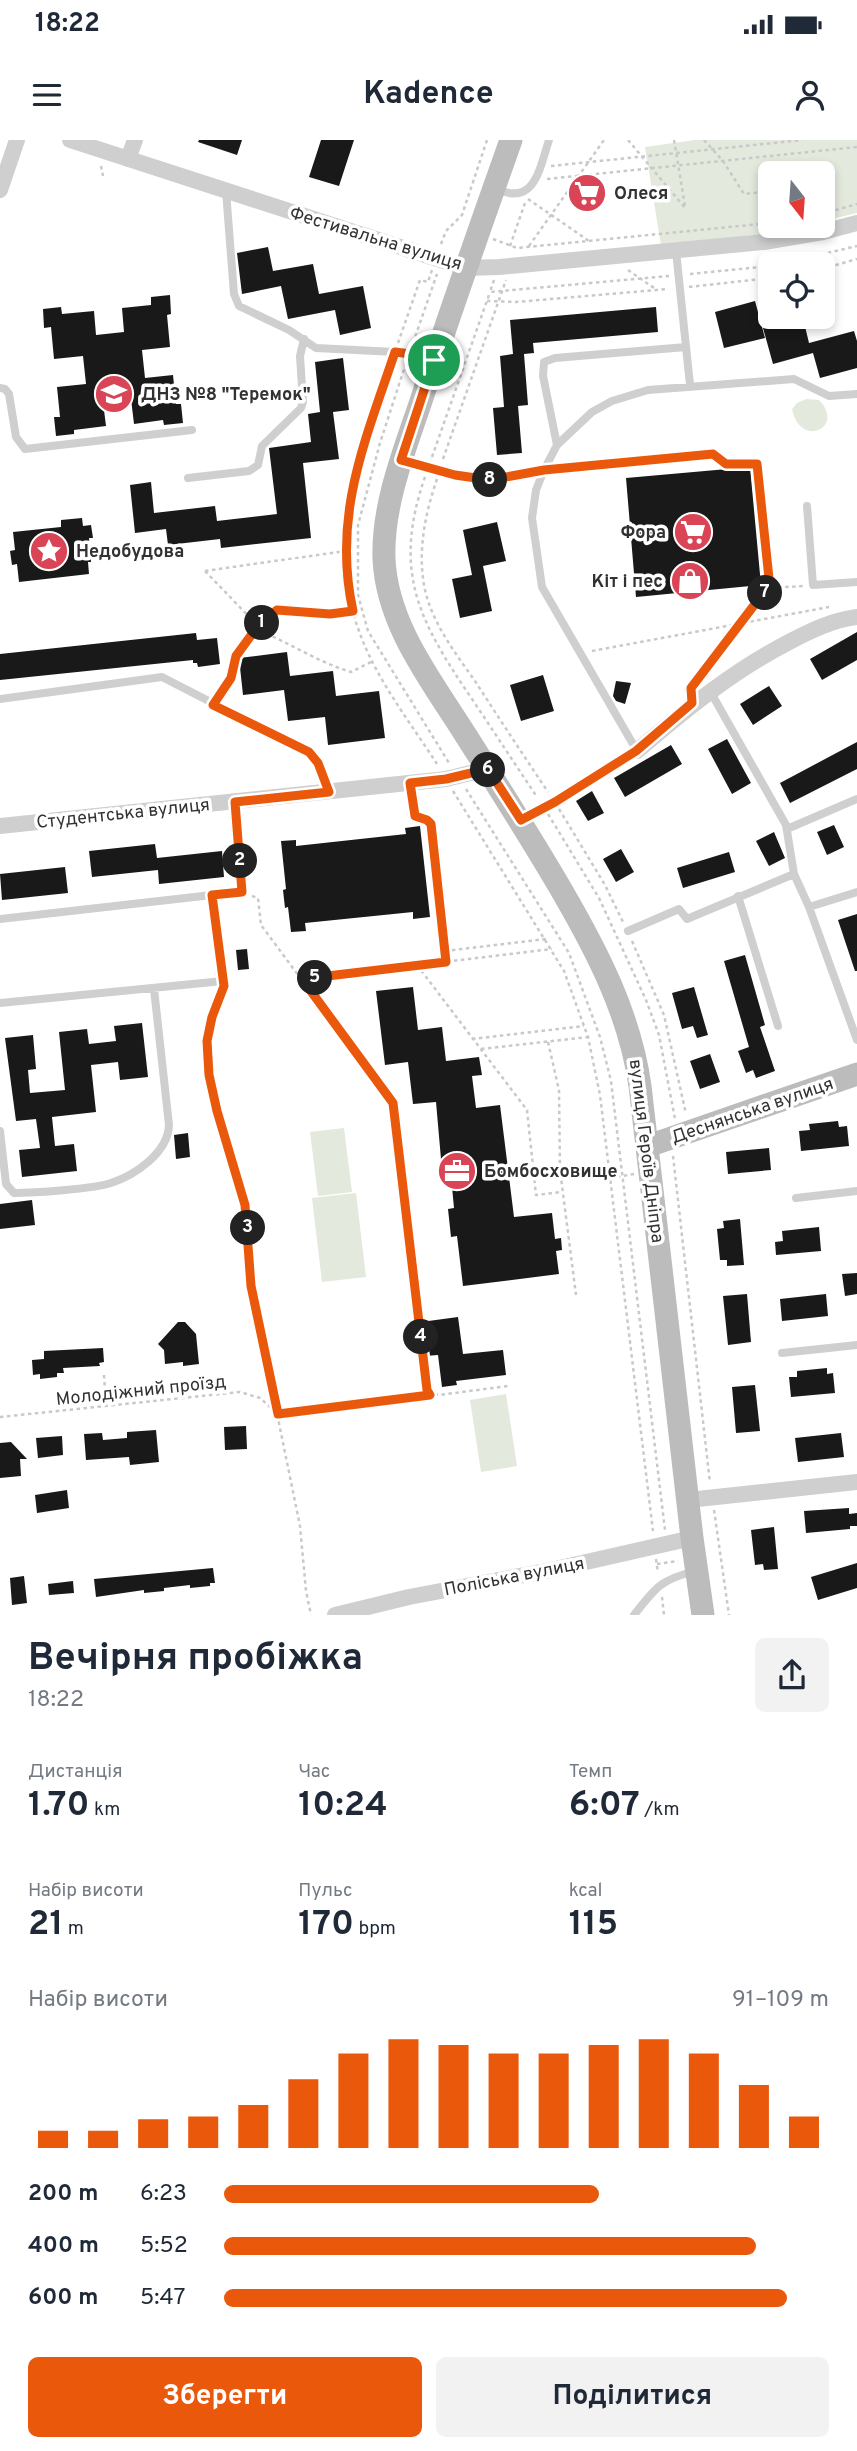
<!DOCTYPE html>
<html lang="uk">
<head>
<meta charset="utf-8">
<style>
	body { margin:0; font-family:Overpass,sans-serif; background:#f2f2f3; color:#1f2937; height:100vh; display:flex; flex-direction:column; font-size:26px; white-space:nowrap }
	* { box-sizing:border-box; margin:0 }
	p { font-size:23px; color:#747a83 }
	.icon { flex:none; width:38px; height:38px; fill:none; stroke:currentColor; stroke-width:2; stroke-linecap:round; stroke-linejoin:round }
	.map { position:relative; height:1475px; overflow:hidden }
	.side { display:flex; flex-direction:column; background:#fff; flex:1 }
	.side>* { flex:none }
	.needle { width:46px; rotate:163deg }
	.tools { position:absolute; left:758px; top:21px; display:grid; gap:14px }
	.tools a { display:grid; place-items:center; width:77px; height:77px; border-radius:10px; background:#fff; box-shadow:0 4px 10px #0003; font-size:35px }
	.pin { position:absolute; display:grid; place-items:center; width:60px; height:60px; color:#fff; margin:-30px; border:4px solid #fff; border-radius:50%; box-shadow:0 2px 7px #0007 }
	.km { position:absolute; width:35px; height:35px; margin:-18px; border-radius:50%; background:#222; color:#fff; font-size:19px; line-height:35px; text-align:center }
	.round { display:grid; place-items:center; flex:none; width:74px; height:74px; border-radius:10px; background:#f2f2f3 }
	.head { display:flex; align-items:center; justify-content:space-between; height:119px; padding:0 28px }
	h1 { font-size:38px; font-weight:700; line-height:52px }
	.metrics { display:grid; grid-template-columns:repeat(3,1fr); gap:10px; height:119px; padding:7px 28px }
	.metrics div { display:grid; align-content:center }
	.metrics b { font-size:35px; font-weight:700 }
	.metrics small { font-size:19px; font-weight:400 }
	.metrics p { font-size:19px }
	.chart { height:196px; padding:14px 28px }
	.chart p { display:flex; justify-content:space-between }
	.chart svg { width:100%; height:126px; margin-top:7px; stroke:#ea580c; stroke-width:6 }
	.primary-button { display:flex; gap:14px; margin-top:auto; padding:14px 28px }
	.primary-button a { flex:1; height:80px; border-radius:10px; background:#ea580c; color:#fff; font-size:28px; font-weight:700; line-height:80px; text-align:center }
	.primary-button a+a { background:#f2f2f3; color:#1f2937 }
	ul { padding:0 28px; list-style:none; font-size:23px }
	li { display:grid; grid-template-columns:112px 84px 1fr; align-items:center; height:52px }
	li i { height:18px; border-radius:9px; background:#ea580c }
	.status { display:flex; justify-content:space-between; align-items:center; height:49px; padding:0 35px; background:#fff; direction:ltr }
	.status svg { height:19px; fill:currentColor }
	header { display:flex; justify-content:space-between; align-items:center; height:91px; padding:0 28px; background:#fff; font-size:32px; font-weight:700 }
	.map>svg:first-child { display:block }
	.green { fill:#e3e9dc }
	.building { fill:#191919 }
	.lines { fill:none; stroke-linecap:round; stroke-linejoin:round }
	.path { stroke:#c9c9c9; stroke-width:2.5; stroke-dasharray:3.5 3.5; stroke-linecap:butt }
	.lane { stroke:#cfcfcf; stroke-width:8 }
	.street { stroke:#cfcfcf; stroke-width:16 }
	.secondary { stroke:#bcbcbc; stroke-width:23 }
	.route-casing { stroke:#fff; stroke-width:14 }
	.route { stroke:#ea580c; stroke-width:9 }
	.labels { text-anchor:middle; stroke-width:7; stroke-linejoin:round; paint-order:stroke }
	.poi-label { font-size:18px; font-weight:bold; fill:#323232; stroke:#fff; text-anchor:start }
	.street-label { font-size:18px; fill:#323232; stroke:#fff }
</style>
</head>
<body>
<div class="status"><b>18:22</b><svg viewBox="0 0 49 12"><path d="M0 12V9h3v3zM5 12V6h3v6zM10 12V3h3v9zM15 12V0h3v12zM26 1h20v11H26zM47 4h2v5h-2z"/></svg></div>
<header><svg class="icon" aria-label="menu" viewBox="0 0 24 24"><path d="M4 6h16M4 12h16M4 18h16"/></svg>Kadence<svg class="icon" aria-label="person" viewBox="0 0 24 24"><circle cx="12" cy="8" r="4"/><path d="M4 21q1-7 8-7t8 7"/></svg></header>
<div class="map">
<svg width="857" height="1475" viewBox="0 0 857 1475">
	<rect width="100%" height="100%" fill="#fff"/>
	<path class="green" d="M695 0H857V73L823 81 822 33H770V86H799L765 94 661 105 645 7Z
		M806 259 819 260C846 288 800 309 792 269L797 263Z
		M344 988 352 1052 318 1056 310 992Z
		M356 1053 366 1137 322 1142 312 1058Z
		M506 1254 517 1326 481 1332 470 1260Z"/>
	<path class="building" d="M199 0H242L237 15 198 2Z
		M321 0H354L339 46 309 37Z
		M268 107 273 131 313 124 319 154 363 146 371 188 340 195 335 170 288 179 281 146 242 154 237 113Z
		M170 155 171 174 167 175 170 207 142 210 145 238 173 235 176 264H181L183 283 164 285 163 280 134 284 131 259 103 262 106 286 74 290V294L56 296 54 277H60L57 247 86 244 83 216 54 219 51 187 44 188 43 169 61 167 62 174 94 171 96 195 124 192 122 168 151 165V157Z
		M755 161 765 198 724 208 715 172Z
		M656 167 658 192 533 203 534 213 524 214 528 265 518 266 522 313 497 315 493 268 504 267 500 216 513 214 510 180Z
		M803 178 809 203 854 191 857 201V228L820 238 813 213 773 224 763 188Z
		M343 218 349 270 333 272 339 319 303 323 311 398 221 408 220 399 168 405 166 389 135 393 130 345 151 342 154 373 215 366 217 381 277 374 269 308 311 302 308 274 320 272 315 222Z
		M750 327 761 445 636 457 626 338Z
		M82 378 83 386 91 385 93 398H89L91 422H88L89 434 19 442 17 424 12 425 10 411 15 410 13 392 61 387V380Z
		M497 382 506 421 483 426 492 471 460 478 452 439 472 435 463 390Z
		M857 492V520L822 540 810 519Z
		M196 493 197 500 217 498 220 524 198 527 197 523H193V520L0 540V514Z
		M287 512 290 536 333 531 336 556 379 551 385 598 328 605 325 577 288 581 284 550 243 555 239 518Z
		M543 535 554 571 521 581 510 545Z
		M616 541 631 543 625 564 616 561 613 556Z
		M769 546 782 566 753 585 740 564Z
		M727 599 751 643 732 654 708 609Z
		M857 602V629L790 663 780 643Z
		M671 605 682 624 625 657 614 638Z
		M592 651 604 673 588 681 576 661Z
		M834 685 844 707 827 715 817 692Z
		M420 686 430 777 413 779V772L305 783 306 791 291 792 288 767 285 768 283 750 286 749 281 701 296 700V706L406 694 405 688Z
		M774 692 785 718 769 726 756 701Z
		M155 704 157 718 222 711 224 737 159 744 158 730 92 737 89 711Z
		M621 709 634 732 616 742 603 719Z
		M729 712 735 732 683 748 677 728Z
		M65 727 68 753 2 760 0 734Z
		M857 774V831H855L838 780Z
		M247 809 249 829 238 830 236 810Z
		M745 815 765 885 760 887 775 931 756 938 753 930 746 933 738 911 749 907 724 821Z
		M413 847 418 890 442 887 446 921 479 917 482 935 472 936 476 968 500 965 514 1077 552 1073 555 1099 561 1098 562 1110 556 1111 559 1134 463 1146 457 1096 451 1097 448 1069 454 1068 452 1047 459 1046 455 1018 441 1019 436 962 413 964 408 922 385 925 376 851Z
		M694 847 708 895 697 898 693 886 682 889 672 853Z
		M142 883 148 937 120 940 118 922 91 925 96 972 52 977 55 1006 74 1004 77 1031 22 1037 19 1010 40 1008 36 979 16 981 5 898 33 895 36 929 28 930 30 953 65 950 59 892 87 889 89 904 116 901 114 886Z
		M710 914 720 942 700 949 690 921Z
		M838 981 839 987 847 986 849 1006 801 1011 799 991 810 990 809 984Z
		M188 993 190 1017 176 1019 174 995Z
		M769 1008 771 1030 728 1034 726 1012Z
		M32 1060 35 1085 0 1089V1064Z
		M740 1079 744 1125 727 1126V1120H720L717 1089 724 1088 723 1081Z
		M819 1087 821 1111 776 1115 775 1102 783 1101 782 1091Z
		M857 1133V1154L845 1156 842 1134Z
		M747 1154 751 1202 728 1205 723 1156Z
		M826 1154 828 1176 782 1181 780 1159Z
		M458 1177 463 1214 503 1210 506 1235 456 1241 457 1245 442 1247 438 1215 425 1216 421 1182Z
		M178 1182H185L196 1194 199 1224 183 1226V1222L165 1224 164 1210 158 1204Z
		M103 1208 104 1222 99 1223 100 1226 63 1228 64 1233H57V1237L40 1239V1234L33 1235 32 1220 44 1219V1211Z
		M827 1228V1234L833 1233 835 1253 791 1257 789 1237H797V1231Z
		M755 1245 760 1291 736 1293 732 1247Z
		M246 1286 247 1309 225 1310 224 1287Z
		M156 1290 159 1322 130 1325 129 1317 86 1320 84 1294 102 1293 103 1300 127 1298V1292Z
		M841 1293 844 1317 798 1322 795 1298Z
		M62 1296 63 1315 38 1318 36 1298Z
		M11 1302 27 1319H20L21 1336 0 1338V1303Z
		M67 1350 69 1368 37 1373 35 1355Z
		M849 1368V1374L857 1373V1386H850V1389L806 1393 804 1371Z
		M774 1387 778 1429 764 1430 763 1424 755 1425 751 1390Z
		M857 1423V1448L818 1460 811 1437Z
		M213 1428 215 1443H210V1446L190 1448V1445L164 1448V1451L144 1453V1450L96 1457 94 1439Z
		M24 1436 27 1463 12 1465 10 1438Z
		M73 1441 74 1453 49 1455 48 1444Z"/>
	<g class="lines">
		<path class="path" d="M628 0 686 69
			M674 0 685 66
			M704 0 723 21 744 54 762 52 770 57
			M101 26 103 36
			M551 26 802 0
			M547 39 857 7
			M528 59 589 101
			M822 74 857 64
			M493 99 517 108 770 83
			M441 104 446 91 462 75 487 0
			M510 106 525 63
			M529 106 604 0
			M780 124 857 106
			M822 129 857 119
			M628 130 657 150
			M690 134 770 126
			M494 140 490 152 669 136
			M689 147 770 138
			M487 161 516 162 668 149
			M398 203 420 140 428 142 432 130
			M413 203 437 134
			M391 223C362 310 325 400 359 491 376 539 410 582 437 624
			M406 223 380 303 358 385V455L368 491 449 623
			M432 317 490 152
			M443 319 506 140
			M558 329 713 314 726 324H757L770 448 803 446
			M425 337C392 432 419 481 472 559 494 592 515 624 537 657
			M437 339C425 374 417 412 425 450 433 485 457 515 477 544 500 580 524 616 548 652
			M205 431 258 486 277 470 330 474 353 471
			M205 431 345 411
			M258 486 257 490C289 502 317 522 351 532L373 521
			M592 511 829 467
			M694 544 755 464 770 448
			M219 556 231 538 236 516 257 490
			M466 649 569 813 600 897 611 941 665 1390
			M453 651 564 831 588 897 600 955 653 1391
			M412 658 416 676 427 680 431 684 446 822
			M559 669 605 745 623 782
			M548 674 599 758 646 860 659 895 675 979
			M252 756 258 758 261 785 393 963 429 1253 439 1255 508 1246
			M632 801 664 875 686 974
			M445 811 546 799
			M417 825 527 970 536 1055 562 1052
			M301 839 552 809
			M222 851 212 877 207 901 209 935 217 971 245 1065 251 1146 300 1386 306 1451 311 1475
			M472 899 584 886
			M548 902 559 950 560 1030 576 1155
			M481 909 588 897
			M673 1016 710 1343
			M610 1038 634 1034
			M104 1235 106 1266
			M0 1277 240 1252 260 1258 278 1274 428 1255
			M714 1370 729 1475
			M656 1419 658 1433
			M657 1424 678 1421
			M662 1457 664 1475"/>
		<path class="lane" d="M497 49C535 67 540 27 549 0
			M226 51 234 154 239 166 289 190 316 208 395 212 433 219
			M676 111 690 245
			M0 248 5 249 9 254 16 297 25 309 192 290
			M557 305 543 236 544 222 555 218 686 207
			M404 321 481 340 500 339 544 330 557 305 592 272 612 261 648 250 794 239 829 256 857 254
			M188 338 249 331 258 325 262 306 301 268 303 262 300 216 304 199
			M807 366 813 445 857 442
			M710 551 786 685 794 734 809 767 857 900
			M0 559 162 537 308 612 318 623 329 652
			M521 680 637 611 542 447 532 378 536 350 544 330
			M787 689 857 659
			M738 756 778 886
			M809 767 857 752
			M0 779 212 755
			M628 791 679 769 687 779 794 734
			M0 863 223 841 212 755 242 752 235 661
			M0 991 6 1044 14 1053C33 1053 93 1049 111 1043 135 1035 168 1013 169 985L154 849
			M796 1058 857 1051
			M782 1213 857 1205
			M634 1475C656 1447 660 1440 695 1431"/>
		<path class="street" d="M70 0 465 128 499 127 764 102 823 92 857 83
			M128 19 135 0
			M0 50 17 0
			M637 611C685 570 734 530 791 501 812 490 833 480 857 477
			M0 686 446 639 487 629
			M688 1360 857 1342
			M335 1475 409 1457 551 1430 692 1398"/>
		<path class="secondary" d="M511 0C481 85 451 169 423 255 406 307 382 363 384 419 387 485 431 540 465 594 498 646 531 698 562 751 598 813 630 875 640 946L692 1398 703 1475
			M648 1006 857 934"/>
	</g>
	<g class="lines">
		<g class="route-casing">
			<path id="route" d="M395 212 419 215 434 220 401 320 455 335 490 340 544 330 713 314 726 324H757L770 448 755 464 691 548 692 563 636 611 555 662 521 680 488 629 446 639 410 643 415 676 427 680 431 684 446 822 302 839 393 963 427 1250 430 1255 278 1274 251 1146 245 1065 217 971 209 935 207 901 212 877 224 846 212 755 242 752 235 662 329 652 318 623 309 612 213 565 231 538 236 516 258 486 277 470 330 474 353 471C332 376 365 301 395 212Z"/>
		</g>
		<use href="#route" class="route"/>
	</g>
	<defs>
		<g id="supermarket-disc" transform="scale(2.0125)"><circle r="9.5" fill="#d94556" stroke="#fff"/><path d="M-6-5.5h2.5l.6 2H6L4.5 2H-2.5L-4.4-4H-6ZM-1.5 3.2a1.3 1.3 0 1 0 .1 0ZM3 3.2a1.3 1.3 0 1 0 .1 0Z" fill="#fff"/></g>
		<g id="school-disc" transform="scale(2.0125)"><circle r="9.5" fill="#d94556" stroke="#fff"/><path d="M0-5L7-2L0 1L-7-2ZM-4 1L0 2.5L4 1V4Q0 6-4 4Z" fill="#fff"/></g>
		<g id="sight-disc" transform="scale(2.0125)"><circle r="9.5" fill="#d94556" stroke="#fff"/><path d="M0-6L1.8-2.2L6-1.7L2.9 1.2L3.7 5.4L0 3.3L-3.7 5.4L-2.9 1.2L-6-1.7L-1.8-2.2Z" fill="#fff"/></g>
		<g id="shop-disc" transform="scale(2.0125)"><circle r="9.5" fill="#d94556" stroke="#fff"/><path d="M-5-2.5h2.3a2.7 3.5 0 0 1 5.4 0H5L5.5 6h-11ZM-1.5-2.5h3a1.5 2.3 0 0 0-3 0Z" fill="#fff"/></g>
		<g id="office-disc" transform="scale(2.0125)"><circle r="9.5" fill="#d94556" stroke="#fff"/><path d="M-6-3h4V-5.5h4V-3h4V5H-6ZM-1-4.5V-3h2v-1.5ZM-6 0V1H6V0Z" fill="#fff"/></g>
	</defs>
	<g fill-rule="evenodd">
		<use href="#supermarket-disc" x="587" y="53"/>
		<use href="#school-disc" x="114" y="254"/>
		<use href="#supermarket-disc" x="693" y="392"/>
		<use href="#sight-disc" x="49" y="411"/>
		<use href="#shop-disc" x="690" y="441"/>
		<use href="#office-disc" x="457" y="1031"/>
	</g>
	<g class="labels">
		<g class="poi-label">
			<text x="614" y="59">Олеся</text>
			<text x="141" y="260">ДНЗ №8 "Теремок"</text>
			<text x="666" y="398" text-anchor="end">Фора</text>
			<text x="76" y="417">Недобудова</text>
			<text x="663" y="447" text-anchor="end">Кіт і пес</text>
			<text x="484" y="1037">Бомбосховище</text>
		</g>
		<g class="street-label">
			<text transform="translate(376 98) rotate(17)" y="6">Фестивальна вулиця</text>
			<text transform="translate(123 673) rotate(-6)" y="6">Студентська вулиця</text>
			<text transform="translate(752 970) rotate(-19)" y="6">Деснянська вулиця</text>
			<text transform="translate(647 1011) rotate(83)" y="6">вулиця Героїв Дніпра</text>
			<text transform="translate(141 1250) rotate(-6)" y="6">Молодіжний проїзд</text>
			<text transform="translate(514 1436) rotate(-11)" y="6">Поліська вулиця</text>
		</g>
	</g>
</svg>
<div class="tools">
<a><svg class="needle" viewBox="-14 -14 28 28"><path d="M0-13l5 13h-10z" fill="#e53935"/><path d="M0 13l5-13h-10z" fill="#747a83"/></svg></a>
<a><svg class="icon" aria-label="locate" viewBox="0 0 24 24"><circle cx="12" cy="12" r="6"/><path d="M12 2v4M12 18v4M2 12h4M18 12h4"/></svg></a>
</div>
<div class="pin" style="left:434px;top:220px;background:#1e9e55"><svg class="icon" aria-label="arrive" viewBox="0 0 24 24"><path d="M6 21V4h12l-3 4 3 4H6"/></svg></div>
<b class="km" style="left:262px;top:483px">1</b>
<b class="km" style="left:240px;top:721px">2</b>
<b class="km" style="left:248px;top:1088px">3</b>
<b class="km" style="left:421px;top:1197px">4</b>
<b class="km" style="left:315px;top:838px">5</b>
<b class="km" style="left:488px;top:630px">6</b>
<b class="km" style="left:765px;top:453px">7</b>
<b class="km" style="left:490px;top:340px">8</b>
</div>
<section class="side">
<div class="head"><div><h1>Вечірня пробіжка</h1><p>18:22</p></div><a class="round"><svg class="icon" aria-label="share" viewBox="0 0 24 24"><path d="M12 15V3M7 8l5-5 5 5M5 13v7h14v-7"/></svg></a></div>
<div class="metrics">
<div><p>Дистанція</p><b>1.70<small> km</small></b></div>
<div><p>Час</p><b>10:24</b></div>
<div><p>Темп</p><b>6:07<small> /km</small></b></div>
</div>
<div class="metrics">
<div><p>Набір висоти</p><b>21<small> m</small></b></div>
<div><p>Пульс</p><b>170<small> bpm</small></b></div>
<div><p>kcal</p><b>115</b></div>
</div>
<div class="chart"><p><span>Набір висоти</span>91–109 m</p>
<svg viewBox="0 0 160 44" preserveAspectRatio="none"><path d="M5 44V38M15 44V38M25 44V34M35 44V33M45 44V29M55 44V20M65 44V11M75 44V6M85 44V8M95 44V11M105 44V11M115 44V8M125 44V6M135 44V11M145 44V22M155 44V33"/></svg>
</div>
<ul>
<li><b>200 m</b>6:23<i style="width:62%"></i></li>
<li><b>400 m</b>5:52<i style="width:88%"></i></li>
<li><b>600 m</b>5:47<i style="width:93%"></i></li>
</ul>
<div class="primary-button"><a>Зберегти</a><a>Поділитися</a></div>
</section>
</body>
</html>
